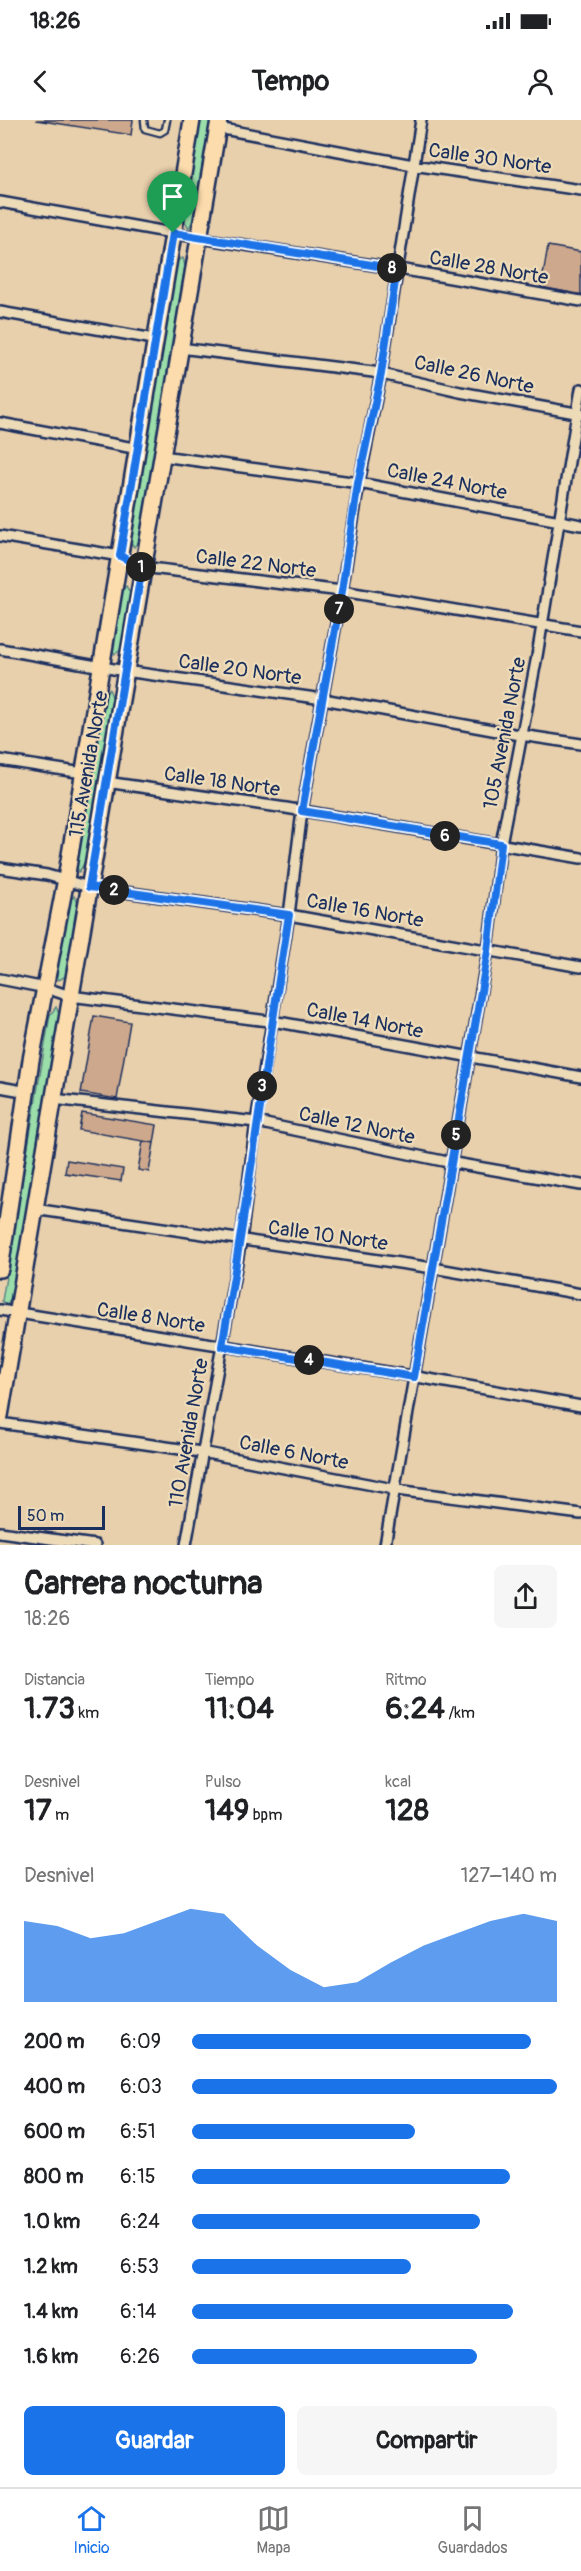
<!DOCTYPE html>
<html lang="es">
<head>
<meta charset="utf-8">
<style>
	body { margin:0; font-family:Pangolin,sans-serif; background:#f6f6f6; color:#202124; height:100vh; display:flex; flex-direction:column; font-size:22px; white-space:nowrap }
	* { box-sizing:border-box; margin:0 }
	p { font-size:20px; color:#757577 }
	.icon { flex:none; width:33px; height:33px; fill:none; stroke:currentColor; stroke-width:2; stroke-linecap:round; stroke-linejoin:round }
	.map { position:relative; height:1425px; overflow:hidden }
	.panel { display:flex; flex-direction:column; background:#fff; flex:1 }
	.panel>* { flex:none }
	.scale { position:absolute; left:18px; bottom:15px; width:87px; box-sizing:border-box; padding-left:6px; border:3px solid #1b2f5e; border-top:0; font-size:16px; line-height:21px; white-space:nowrap; color:#1b2f5e; -webkit-text-stroke:4px #eddbb8; paint-order:stroke }
	.pin { position:absolute; display:grid; place-items:center; width:51px; height:51px; color:#fff; margin:-62px -26px; border-radius:50% 50% 50% 0; rotate:-45deg; box-shadow:0 0 6px #0007 }
	.pin .icon { rotate:45deg }
	.km { position:absolute; width:30px; height:30px; margin:-15px; border-radius:50%; background:#222; color:#fff; font-size:16px; line-height:30px; text-align:center }
	.round { display:grid; place-items:center; flex:none; width:63px; height:63px; border-radius:9px; background:#f6f6f6 }
	.summary { display:flex; align-items:center; justify-content:space-between; height:102px; padding:0 24px }
	h1 { font-size:33px; font-weight:700; line-height:45px }
	.stats { display:grid; grid-template-columns:repeat(3,1fr); gap:9px; height:102px; padding:6px 24px }
	.stats div { display:grid; align-content:center }
	.stats b { font-size:30px; font-weight:700 }
	.stats small { font-size:16px; font-weight:400 }
	.stats p { font-size:16px }
	.chart { height:168px; padding:12px 24px }
	.chart p { display:flex; justify-content:space-between }
	.chart svg { width:100%; height:108px; margin-top:6px; fill:#1a73e8; opacity:.7 }
	.button { display:flex; gap:12px; margin-top:auto; padding:12px 24px }
	.button a { flex:1; height:69px; border-radius:9px; background:#1a73e8; color:#fff; font-size:24px; font-weight:700; line-height:69px; text-align:center }
	.button a+a { background:#f6f6f6; color:#202124 }
	ul { padding:0 24px; list-style:none; font-size:20px }
	li { display:grid; grid-template-columns:96px 72px 1fr; align-items:center; height:45px }
	li i { height:15px; border-radius:8px; background:#1a73e8 }
	.status { display:flex; justify-content:space-between; align-items:center; height:42px; padding:0 30px; background:#fff; direction:ltr }
	.status svg { height:16px; fill:currentColor }
	header { display:flex; justify-content:space-between; align-items:center; height:78px; padding:0 24px; background:#fff; font-size:27px; font-weight:700 }
	.tab-bar { display:flex; justify-content:space-around; align-items:center; height:84px; border-top:2px solid #e0e0e0; background:#fff; font-size:16px; color:#757577 }
	.tab-bar a { display:grid; justify-items:center; gap:3px }
	.tab-bar .active { color:#1a73e8 }
	.map>svg:first-child { display:block }
	.green { fill:#9bdea9; stroke:#5b8684; stroke-width:1.5 }
	.building { fill:#cda88c; stroke:#1b2f5e; stroke-width:1.5 }
	.lines { fill:none; stroke-linecap:round; stroke-linejoin:round }
	.lane-casing { stroke:#1b2f5e; stroke-width:9 }
	.street-casing { stroke:#1b2f5e; stroke-width:14 }
	.primary-casing { stroke:#1b2f5e; stroke-width:20 }
	.lane { stroke:#eddbb8; stroke-width:4.5 }
	.street { stroke:#eddbb8; stroke-width:9 }
	.primary { stroke:#fcdcac; stroke-width:15 }
	.route-casing { stroke:#fff; stroke-width:12 }
	.route { stroke:#1a73e8; stroke-width:8 }
	.labels { text-anchor:middle; stroke-width:4.5; stroke-linejoin:round; paint-order:stroke }
	.street-label { font-size:20px; fill:#1b2f5e; stroke:#eddbb8 }
</style>
</head>
<body>
<div class="status"><b>18:26</b><svg viewBox="0 0 49 12"><path d="M0 12V9h3v3zM5 12V6h3v6zM10 12V3h3v9zM15 12V0h3v12zM26 1h20v11H26zM47 4h2v5h-2z"/></svg></div>
<header><svg class="icon" aria-label="back" viewBox="0 0 24 24"><path d="M15 5l-7 7 7 7"/></svg>Tempo<svg class="icon" aria-label="person" viewBox="0 0 24 24"><circle cx="12" cy="8" r="4"/><path d="M4 21q1-7 8-7t8 7"/></svg></header>
<div class="map">
<svg width="581" height="1425" viewBox="0 0 581 1425">
	<rect width="100%" height="100%" fill="#e9d0ac"/>
	<filter id="ink" filterUnits="userSpaceOnUse"><feTurbulence type="fractalNoise" baseFrequency=".0167" numOctaves="2"/><feDisplacementMap in="SourceGraphic" scale="12" xChannelSelector="R" yChannelSelector="G"/><feConvolveMatrix kernelMatrix="1 2 1 2 8 2 1 2 1" color-interpolation-filters="sRGB"/></filter>
	<g filter="url(#ink)">
		<path class="green" d="M200 0H210L194 98 189 108 184 100Z
			M183 138 185 146 140 420 134 427 130 421 176 141Z
			M126 466 131 474 122 529 115 534 112 530 121 471Z
			M109 569 113 579 85 742 79 752 75 743 103 578Z
			M74 776 79 783 66 856 59 860 56 854 69 782Z
			M56 887 60 896 12 1176 7 1185 2 1181 50 895Z"/>
		<path class="building" d="M36 0H133L131 15Z
			M548 126 581 132V175L541 167Z
			M94 896 130 902 117 979 81 973Z
			M82 993 157 1005 154 1023 79 1010Z
			M143 1021 154 1023 149 1052 138 1050Z
			M67 1040 123 1049 121 1061 65 1053Z"/>
		<g class="lines">
			<g class="lane-casing">
				<path id="lane" d="M144 0 145 9 160 13 165 10 167 0"/>
			</g>
			<g class="street-casing">
				<path id="street" d="M218 8 413 45 581 70
					M0 82 200 118 405 150 581 181
					M0 192 154 219
					M180 228 373 252 460 272 581 294
					M0 303 139 329
					M162 336 359 363 581 405
					M0 416 120 436 142 447 342 471 581 511
					M0 529 125 551 323 579 514 614 581 624
					M0 640 83 653
					M106 662 286 688 581 738
					M0 748 47 755 89 767 289 795 581 847
					M0 859 46 868 70 876 284 903 581 957
					M0 967 28 972
					M53 979 256 1002 443 1041 581 1065
					M34 1089 433 1148 581 1174
					M0 1190 406 1255 581 1286
					M0 1303 201 1332 404 1371 581 1394
					M0 1412 95 1425
					M186 1425 241 1120 256 1002 289 795 302 691 342 471 359 363 381 254 421 0
					M385 1425 488 830 501 724 537 536 581 269"/>
			</g>
			<g class="primary-casing">
				<path id="primary" d="M0 1149 31 940 66 759 192 0
					M0 1296 219 0"/>
			</g>
			<use href="#lane" class="lane"/>
			<use href="#street" class="street"/>
			<use href="#primary" class="primary"/>
		</g>
	</g>
	<g class="lines" filter="url(#ink)">
		<g class="route-casing">
			<path id="route" d="M173 113 397 149 381 254 358 363 342 471 302 691 501 724 488 831 414 1257 222 1226C248 1083 266 938 289 795L89 767 142 447 120 436Z"/>
		</g>
		<use href="#route" class="route"/>
	</g>
	<g class="labels">
		<g class="street-label">
			<text transform="translate(490 38) rotate(8)" y="7">Calle 30 Norte</text>
			<text transform="translate(489 147) rotate(10)" y="7">Calle 28 Norte</text>
			<text transform="translate(474 254) rotate(12)" y="7">Calle 26 Norte</text>
			<text transform="translate(447 361) rotate(11)" y="7">Calle 24 Norte</text>
			<text transform="translate(256 443) rotate(7)" y="7">Calle 22 Norte</text>
			<text transform="translate(240 549) rotate(8)" y="7">Calle 20 Norte</text>
			<text transform="translate(504 613) rotate(-79)" y="7">105 Avenida Norte</text>
			<text transform="translate(88 644) rotate(-80)" y="7">115 Avenida Norte</text>
			<text transform="translate(222 661) rotate(8)" y="7">Calle 18 Norte</text>
			<text transform="translate(365 790) rotate(10)" y="7">Calle 16 Norte</text>
			<text transform="translate(365 900) rotate(11)" y="7">Calle 14 Norte</text>
			<text transform="translate(357 1005) rotate(12)" y="7">Calle 12 Norte</text>
			<text transform="translate(328 1115) rotate(8)" y="7">Calle 10 Norte</text>
			<text transform="translate(151 1197) rotate(9)" y="7">Calle 8 Norte</text>
			<text transform="translate(188 1313) rotate(-80)" y="7">110 Avenida Norte</text>
			<text transform="translate(294 1332) rotate(11)" y="7">Calle 6 Norte</text>
		</g>
	</g>
</svg>
<div class="scale">50 m</div>
<div class="pin" style="left:173px;top:113px;background:#1e9e55"><svg class="icon" aria-label="arrive" viewBox="0 0 24 24"><path d="M6 21V4h12l-3 4 3 4H6"/></svg></div>
<b class="km" style="left:141px;top:447px">1</b>
<b class="km" style="left:114px;top:770px">2</b>
<b class="km" style="left:262px;top:966px">3</b>
<b class="km" style="left:309px;top:1240px">4</b>
<b class="km" style="left:456px;top:1015px">5</b>
<b class="km" style="left:445px;top:716px">6</b>
<b class="km" style="left:339px;top:489px">7</b>
<b class="km" style="left:392px;top:148px">8</b>
</div>
<section class="panel">
<div class="summary"><div><h1>Carrera nocturna</h1><p>18:26</p></div><a class="round"><svg class="icon" aria-label="share" viewBox="0 0 24 24"><path d="M12 15V3M7 8l5-5 5 5M5 13v7h14v-7"/></svg></a></div>
<div class="stats">
<div><p>Distancia</p><b>1.73<small> km</small></b></div>
<div><p>Tiempo</p><b>11:04</b></div>
<div><p>Ritmo</p><b>6:24<small> /km</small></b></div>
</div>
<div class="stats">
<div><p>Desnivel</p><b>17<small> m</small></b></div>
<div><p>Pulso</p><b>149<small> bpm</small></b></div>
<div><p>kcal</p><b>128</b></div>
</div>
<div class="chart"><p><span>Desnivel</span>127–140 m</p>
<svg viewBox="0 0 160 44" preserveAspectRatio="none"><path d="M0 44V11L10 13L20 18L30 16L40 11L50 6L60 8L70 21L80 31L90 38L100 36L110 28L120 21L130 16L140 11L150 8L160 11V44z"/></svg>
</div>
<ul>
<li><b>200 m</b>6:09<i style="width:93%"></i></li>
<li><b>400 m</b>6:03<i style="width:100%"></i></li>
<li><b>600 m</b>6:51<i style="width:61%"></i></li>
<li><b>800 m</b>6:15<i style="width:87%"></i></li>
<li><b>1.0 km</b>6:24<i style="width:79%"></i></li>
<li><b>1.2 km</b>6:53<i style="width:60%"></i></li>
<li><b>1.4 km</b>6:14<i style="width:88%"></i></li>
<li><b>1.6 km</b>6:26<i style="width:78%"></i></li>
</ul>
<div class="button"><a>Guardar</a><a>Compartir</a></div>
</section>
<nav class="tab-bar">
<a class="active"><svg class="icon" aria-label="home" viewBox="0 0 24 24"><path d="M3 11l9-7 9 7M6 9v11h12V9"/></svg>Inicio</a>
<a><svg class="icon" aria-label="map" viewBox="0 0 24 24"><path d="M3 6l6-2 6 2 6-2v14l-6 2-6-2-6 2zM9 4v14M15 6v14"/></svg>Mapa</a>
<a><svg class="icon" aria-label="saved" viewBox="0 0 24 24"><path d="M7 4h10v16l-5-4-5 4z"/></svg>Guardados</a>
</nav>
</body>
</html>
